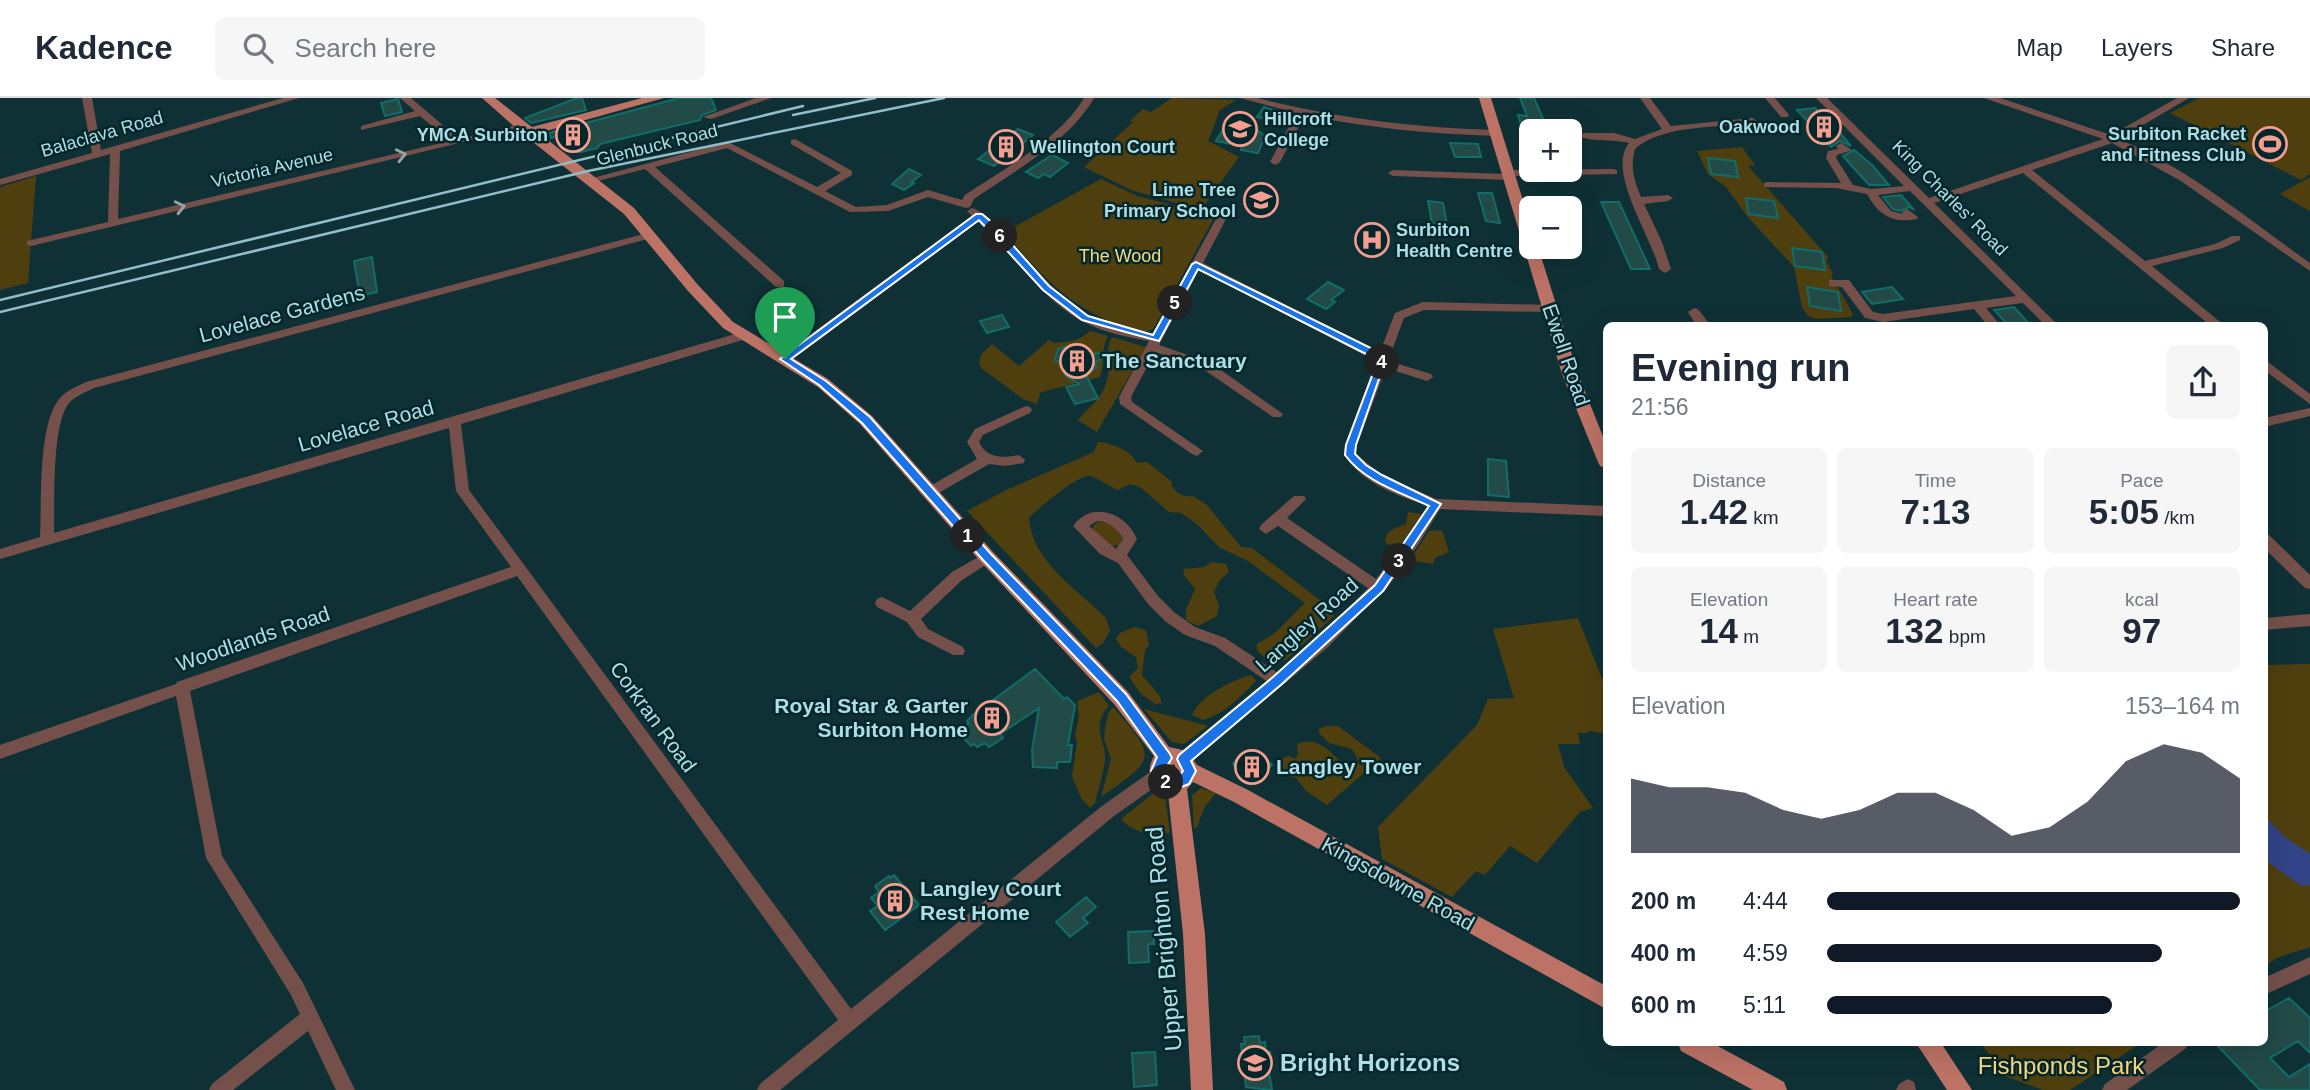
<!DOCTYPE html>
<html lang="en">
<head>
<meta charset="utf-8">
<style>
	body { margin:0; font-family:Helvetica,sans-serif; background:#f6f6f7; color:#1f2937; height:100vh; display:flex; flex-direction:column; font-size:26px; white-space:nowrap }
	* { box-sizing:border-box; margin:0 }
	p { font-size:23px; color:#747a83 }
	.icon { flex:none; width:38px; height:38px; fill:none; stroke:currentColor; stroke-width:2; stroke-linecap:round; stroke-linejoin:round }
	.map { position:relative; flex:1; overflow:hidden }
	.sheet { position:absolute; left:1603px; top:224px; width:665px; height:724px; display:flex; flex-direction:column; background:#fff; border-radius:10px; box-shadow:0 7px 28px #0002 }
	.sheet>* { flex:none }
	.tools { position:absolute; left:1519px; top:21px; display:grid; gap:14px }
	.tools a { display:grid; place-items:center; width:63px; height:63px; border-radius:10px; background:#fff; box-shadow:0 7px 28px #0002; font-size:35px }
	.pin { position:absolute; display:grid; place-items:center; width:60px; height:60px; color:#fff; margin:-72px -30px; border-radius:50% 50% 50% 0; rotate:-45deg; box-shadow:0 0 7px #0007 }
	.pin .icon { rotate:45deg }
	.km { position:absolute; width:35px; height:35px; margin:-18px; border-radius:50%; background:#222; color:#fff; font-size:19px; line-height:35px; text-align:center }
	.round { display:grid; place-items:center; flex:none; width:74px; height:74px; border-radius:10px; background:#f6f6f7 }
	.overview { display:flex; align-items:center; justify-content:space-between; height:119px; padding:0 28px }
	h1 { font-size:38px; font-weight:800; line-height:52px }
	.stats { display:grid; grid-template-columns:repeat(3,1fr); gap:10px; height:119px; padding:7px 28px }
	.stats div { display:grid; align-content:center; border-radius:10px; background:#f6f6f7; text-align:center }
	.stats b { font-size:35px; font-weight:800 }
	.stats small { font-size:19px; font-weight:400 }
	.stats p { font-size:19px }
	.chart { height:196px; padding:14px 28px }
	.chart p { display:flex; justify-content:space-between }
	.chart svg { width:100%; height:126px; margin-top:7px; fill:#111827; opacity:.7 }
	ul { padding:0 28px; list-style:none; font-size:23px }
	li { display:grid; grid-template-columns:112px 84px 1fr; align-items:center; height:52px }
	li i { height:18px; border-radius:9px; background:#111827 }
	header { display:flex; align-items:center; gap:42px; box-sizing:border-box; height:98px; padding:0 35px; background:#fff; border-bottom:2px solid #e0e1e3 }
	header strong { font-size:33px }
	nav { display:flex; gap:38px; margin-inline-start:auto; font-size:24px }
	.search { width:490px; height:63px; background:#f6f6f7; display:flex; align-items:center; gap:18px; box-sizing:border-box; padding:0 24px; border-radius:10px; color:#747a83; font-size:26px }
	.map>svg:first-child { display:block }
	.green { fill:#503f0e }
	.water { fill:#324387 }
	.building { fill:#224a47; stroke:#106d68; stroke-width:2 }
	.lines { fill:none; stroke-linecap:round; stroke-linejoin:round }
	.minor { fill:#75504a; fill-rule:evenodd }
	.major { fill:#bd7266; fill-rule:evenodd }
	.rail { stroke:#92bfc7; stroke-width:2.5 }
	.oneway { stroke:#98a5a8 }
	.route { fill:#1a73e8; stroke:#fff; stroke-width:2; fill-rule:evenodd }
	.labels { text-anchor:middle; stroke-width:5; stroke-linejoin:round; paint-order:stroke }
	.far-poi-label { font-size:18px; font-weight:bold; fill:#afdee6; stroke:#04272c; text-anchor:end }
	.far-street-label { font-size:18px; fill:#afdee6; stroke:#04272c }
	.far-park-label { font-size:18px; fill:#fad980; stroke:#04272c }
	.street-label { font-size:21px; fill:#afdee6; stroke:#04272c }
	.poi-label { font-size:21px; font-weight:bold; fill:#afdee6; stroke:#04272c; text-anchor:start }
	.near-street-label { font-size:24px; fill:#afdee6; stroke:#04272c }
	.near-poi-label { font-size:24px; font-weight:bold; fill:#afdee6; stroke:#04272c; text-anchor:start }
	.near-park-label { font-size:24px; fill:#fad980; stroke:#04272c }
</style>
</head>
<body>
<header>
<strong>Kadence</strong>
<div class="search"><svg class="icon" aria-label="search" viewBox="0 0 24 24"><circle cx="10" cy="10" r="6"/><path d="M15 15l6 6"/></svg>Search here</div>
<nav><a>Map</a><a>Layers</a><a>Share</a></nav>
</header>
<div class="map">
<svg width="2310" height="992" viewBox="0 0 2310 992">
	<rect width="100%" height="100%" fill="#0f3136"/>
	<path class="green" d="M1172 0 1236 2 1220 12 1208 43 1239 59 1201 112 1131 92 1084 69 1133 24 1130 23 1143 11 1151 14Z
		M2200 0H2310V76L2301 82 2170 15Z
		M1742 49 1755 67 1748 68 1828 159 1826 163 1833 176 1831 178 1853 216 1851 219 1816 221 1808 218 1802 209 1794 169 1747 118 1726 89 1708 76 1697 53Z
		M36 78 28 185 0 192V89Z
		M2310 79V113L2280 96Z
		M1101 81 1137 98 1215 118 1153 231 1146 234C1080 220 1046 184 1005 134Z
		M1090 233 1108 238C1101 250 1105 265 1100 279L1041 294 1037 306 1023 301 981 270C976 258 984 254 992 246L1019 268 1049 242 1054 245C1069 244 1079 243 1090 233Z
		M1112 239 1146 249 1097 334 1078 322C1095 303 1108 297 1109 266 1109 255 1106 249 1112 239Z
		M1098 344C1110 344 1132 353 1137 365L1147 364 1171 383C1172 394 1183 400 1193 398L1207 407 1241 449 1252 450 1330 510 1334 518 1287 561 1276 565 1266 561 1257 552V546L1275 535 1305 505 1248 463 1219 449 1197 426 1181 415 1169 414 1140 389 1130 386 1118 392C1110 389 1094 377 1088 378 1077 378 1037 411 1029 420 1032 464 1077 491 1106 520L1110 533 1103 545 1096 550 967 413 1004 393 1094 354Z
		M1408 414 1422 416 1396 453 1385 444C1386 431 1395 431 1406 426Z
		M1099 423 1109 424 1123 439 1119 447 1107 448 1092 433 1093 428Z
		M1442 432 1449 454 1435 460 1433 466 1410 462 1429 433Z
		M1211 464 1226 466 1229 474 1220 482 1214 494 1219 508 1217 518 1198 528 1186 522V512L1195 491 1183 476 1184 471 1205 469Z
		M1578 520 1606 590V628L1604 629 1605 635 1588 633V635H1578L1580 646H1558L1564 669 1593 710 1580 714 1537 765 1510 748 1485 777 1476 773 1452 799 1382 761 1378 729 1477 627 1488 601 1514 600 1493 531Z
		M1134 529 1146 532 1149 547 1145 552 1142 577 1159 597 1162 605 1155 606 1140 595 1129 579 1138 570 1136 559 1121 549 1116 541 1120 535Z
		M2310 566V849L2279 859 2265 867V567Z
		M1251 577 1256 583C1241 599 1224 616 1203 622L1192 617C1200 598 1232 582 1251 577Z
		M1099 594 1109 608C1090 628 1106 643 1105 661 1104 675 1098 691 1095 705L1090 710 1081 700 1072 678 1077 645 1075 637 1079 618 1077 603Z
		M1113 609C1157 660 1157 660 1101 699L1111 661 1104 641 1105 632 1108 616Z
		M1144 611 1208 628 1184 646 1172 644Z
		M1325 628H1338L1381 660 1327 707 1306 693 1296 680 1275 675 1283 668 1279 661 1290 658 1294 661 1298 657 1297 646C1321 636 1333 660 1350 671L1359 664 1352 651 1329 645 1319 635V631Z
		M1160 690 1165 697 1170 735C1152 738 1133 735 1121 721Z
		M1201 690 1216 695 1204 710 1197 729 1194 731 1192 697Z
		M1981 945H2141L2070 992H2043L2005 978Z"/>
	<path class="water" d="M2265 719 2286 740 2310 756V787L2301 788 2265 762Z"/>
	<path class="building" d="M577 0H582L586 12 531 25 525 20Z
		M679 0H711L716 12 702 17 700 22 600 46 597 50 581 54 567 53 565 49H561L557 38 551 40 549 35Z
		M1520 0H1534L1547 30H1522L1518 17 1527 18Z
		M398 1 402 14 385 18 381 5Z
		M1264 9 1266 10 1292 17 1287 26 1257 19Z
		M1815 10 1835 29 1851 48 1840 43 1831 49 1797 12Z
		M1230 20 1244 22 1270 42 1262 45 1258 55 1241 52 1242 48 1216 43Z
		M1018 31 1033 37 994 68 978 61Z
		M1450 45 1478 46 1481 59H1455Z
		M1854 52 1872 67 1889 87H1869L1843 58Z
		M1052 57 1068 65 1050 79 1044 76 1038 80 1026 74Z
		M1708 60 1735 63 1738 79 1711 76Z
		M909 71 921 77 911 84 914 85 904 92 892 86Z
		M1478 95H1492L1500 125 1486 123Z
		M1901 97 1914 112 1909 109 1900 113 1893 111 1883 99Z
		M1746 100 1774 103 1778 120 1749 116Z
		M1428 103 1443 105 1447 126H1432Z
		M1601 104H1619L1650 171H1631Z
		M1792 150 1822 154 1825 172 1795 168Z
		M372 159 377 194 360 198 354 163Z
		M1328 184 1344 192 1331 202 1335 204 1326 211 1307 201Z
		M1807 189 1838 194 1841 213 1810 208Z
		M1892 189 1903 201 1872 206 1862 194Z
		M2014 209 2031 228H2009L1994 212Z
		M1002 217 1009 229 987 235 980 223Z
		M1074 246 1092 256 1110 254 1093 267 1097 269 1086 277 1098 300 1075 306 1066 289 1079 286 1065 277 1071 273 1055 262 1058 251Z
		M1488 361 1506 363 1509 399 1488 397Z
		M1035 571 1064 601 1067 599 1075 607 1068 647H1072L1070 664H1057V670L1033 669 1032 652 1039 610 1000 636 1003 640 989 649 985 645 977 649 974 646 971 648 961 637 960 631 969 625 967 623 973 617Z
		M1259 654 1272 667 1250 683 1233 666 1239 658H1253Z
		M894 777 919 807 885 832 870 813 878 808 871 800 879 794 875 788 889 778 890 780Z
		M1086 799 1096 809 1083 820 1088 825 1070 839 1056 824Z
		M1153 833 1154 846H1148L1149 864 1129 865 1128 834Z
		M2289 900 2310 920V955L2298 943 2270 960 2289 979 2310 966V992H2260L2215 945H2264V914Z
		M1259 938 1260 945 1265 944 1266 955 1270 954 1272 967 1268 968 1272 992 1246 989 1241 946H1245L1244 939Z
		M1155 954 1157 987 1134 989 1132 955Z"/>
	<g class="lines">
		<path class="minor" d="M82 0H92L101 52 283 0H299L120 53 118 121 450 43 420 18 361 32V28L415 13 400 0H411L459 41 521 26 526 29 31 148 27 147V143L108 124 110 56 0 87V81L92 55Z
			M756 0H771L711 21 703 19Z
			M1084 0H1094C1068 45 1015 72 974 101L970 109 966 110 928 99 888 113 850 114 727 50 655 69 784 183V189H776L645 71 590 85 585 82 728 44 817 89 841 75 791 46V42L795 41 852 73V77L825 93 856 109 887 107 928 92 962 102 965 97C1004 71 1061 40 1084 0Z
			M1240 0H1257C1336 20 1416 30 1497 32L1502 35 1497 38C1432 36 1368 30 1305 17L1280 64 1275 67 1270 64 1296 15Z
			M1640 0H1650L1671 28 1752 20 1757 23 1752 26C1718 29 1661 27 1635 51 1630 68 1634 83 1641 99L1668 97 1673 100 1668 103 1644 106 1662 144 1671 171 1665 175 1659 171C1652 139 1606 74 1629 45 1614 41 1589 44 1579 38L1584 35H1614L1635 41 1662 31Z
			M1765 0H1775L1789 17 1787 19H1781Z
			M1816 0H1827L1929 100 2103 41 1984 0H2000L2111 37 2177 0H2189L2119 41C2189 71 2248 121 2310 165V173L2181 83 2112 45 2032 72 2145 163 2215 146 2232 138H2240V142L2223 150 2152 168 2225 228H2211L2023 75 1934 105 2059 228H2046L2023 205 1986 210 2001 228H1988L1974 211 1883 224 1865 220 1842 189 1829 188V182H1849L1873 214 1883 216 2016 198 1910 93 1878 97 1891 113 1903 116 1902 114 1907 111 1918 119 1917 121C1893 126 1878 117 1867 96L1836 90 1764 89V85L1768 84 1841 85 1826 60 1828 53 1838 51 1836 48 1841 45 1852 52 1837 57 1836 60 1853 87 1871 91 1904 88Z
			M1613 71 1617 72V76L1515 78 1514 81 1510 82 1393 78 1388 75 1393 72 1504 76 1509 72Z
			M972 110C992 117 1009 141 1023 157 1044 180 1066 207 1096 221 1114 229 1134 232 1153 236L1216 121 1221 118 1226 121 1203 165 1380 254 1395 215 1423 204 1553 207 1555 210 1549 214 1424 212 1404 220 1389 260 1392 264 1431 276 1433 279 1427 283 1386 270 1357 347 1356 356 1382 377 1436 401 1606 408V418L1440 411 1418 447 1384 494 1380 495 1328 549 1189 666 1184 668 1179 666 1176 661 1179 656 1268 584 1215 548 1185 537 1165 523 1148 506 1118 465 1100 456 1073 428C1092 402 1126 415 1137 441L1127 457 1158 498 1175 515 1195 529 1225 540 1278 575 1318 541 1368 490 1278 428 1266 436 1259 431 1261 427 1294 398H1304L1306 401 1287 420 1376 481 1408 440 1428 408C1398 398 1362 385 1344 357L1345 347 1376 263 1199 172 1159 247 1211 265 1283 316 1281 319H1273L1203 271 1155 254 1131 299 1132 304 1203 353 1197 358 1192 356 1120 306 1119 299 1149 243C1128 239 1105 235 1086 225 1041 203 1016 155 978 124L789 264H781V258L972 118 967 113ZM1097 423C1108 422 1115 430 1122 438L1123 441 1116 451 1089 428Z
			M651 134 656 137 655 139 94 290C86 294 76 298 70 304 51 324 55 406 54 435L742 234 746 235V241L461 326 469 392 851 911 1102 708 1153 672 1159 670 1165 672 1167 677 1165 682 1114 718 780 992H757L760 986 838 922 517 478 190 593 222 758 303 885 355 992H336L308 933 233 992H209L212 986 300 916 291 897 206 760 176 598 0 661V647L176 586 177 584 511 469 456 393 449 330 0 461V451L40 439C42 405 37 321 62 298 68 292 78 288 86 284Z
			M1694 210 1698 211 1711 228 1696 227 1688 214Z
			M2264 261 2310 296V306L2264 272Z
			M1026 308 1030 309 1032 312 1030 315 983 337 979 344C987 361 1003 360 1019 357L1025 362 1024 365 1005 368 989 366 935 397H925L923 394 925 391 977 361 967 344 975 331Z
			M2310 310V318L2264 329V320Z
			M2264 436 2269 437 2310 477V491L2305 490 2264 450Z
			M987 454 992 455 994 459 992 463 962 482 921 521 928 531 963 549 965 553 963 557H953L918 539 907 524 877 509 875 505 877 501 882 499 910 513 952 474Z
			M2310 516V528L2264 532V520Z
			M2310 859V876L2264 897V880Z
			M2163 945H2188L2185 951 2127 992H2102L2105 986Z
			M1908 981 1914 984 1916 992H1896L1899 986Z"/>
		<path class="major" d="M482 0H495L532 29 642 0H664L539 35 634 110 698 187 733 224 828 281 872 318 993 454 1128 594 1169 649 1187 653 1197 667 1248 692 1606 888V911L1234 704 1193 684 1187 691 1205 836 1213 992H1191L1183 836 1168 695C1150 688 1145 675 1154 658L1114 606 981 464 860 326 818 289 723 230 688 193 624 116 524 37ZM1174 666 1178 675 1172 678 1168 669Z
			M1479 0H1491L1531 128V149H1538L1578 276 1606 346V370L1600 368 1598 364 1562 276Z
			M1678 945H1712L1784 984 1787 992H1753L1681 953Z
			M1916 945H1941L1972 992H1947Z"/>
		<path class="rail" d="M793 17 875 0
			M0 202 803 8
			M0 214 588 73 944 0"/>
	</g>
	<defs><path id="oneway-chevron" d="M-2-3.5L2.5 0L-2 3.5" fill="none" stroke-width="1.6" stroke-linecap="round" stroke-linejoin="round" transform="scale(1.75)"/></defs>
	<g class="oneway">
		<use href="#oneway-chevron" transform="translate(401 57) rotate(-13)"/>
		<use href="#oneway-chevron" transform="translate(180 109) rotate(-13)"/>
	</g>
	<path class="route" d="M976 116H982L995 127 1049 188 1088 218 1153 237 1192 166 1196 164 1387 258 1356 347 1355 356 1366 367 1382 377 1441 406 1383 493 1282 586 1191 663 1196 673 1189 686C1172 694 1159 691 1151 673L1157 659 1117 603 983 462 862 325 819 287 780 261ZM979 122 1043 192 1082 222 1159 243 1198 171 1378 262 1346 347 1345 357C1365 384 1400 394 1429 408L1375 487 1273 579 1179 657 1177 661 1183 673 1176 680H1171L1164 673 1172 660 1170 656 1126 596 991 456 870 319 826 283 791 261Z"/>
	<defs>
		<g id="building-ring" transform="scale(1.75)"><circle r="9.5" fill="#04272c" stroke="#f59d8e" stroke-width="1.5"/><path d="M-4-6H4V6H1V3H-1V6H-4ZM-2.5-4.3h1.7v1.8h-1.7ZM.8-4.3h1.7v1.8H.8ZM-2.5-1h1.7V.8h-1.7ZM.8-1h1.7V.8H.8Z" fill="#f59d8e"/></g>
		<g id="university-ring" transform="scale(1.75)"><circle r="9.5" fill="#04272c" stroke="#f59d8e" stroke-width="1.5"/><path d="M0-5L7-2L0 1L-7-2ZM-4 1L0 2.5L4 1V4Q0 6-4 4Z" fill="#f59d8e"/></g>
		<g id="stadium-ring" transform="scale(1.75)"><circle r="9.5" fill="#04272c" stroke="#f59d8e" stroke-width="1.5"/><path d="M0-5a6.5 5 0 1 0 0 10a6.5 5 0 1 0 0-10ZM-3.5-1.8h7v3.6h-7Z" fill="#f59d8e"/></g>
		<g id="school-ring" transform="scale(1.75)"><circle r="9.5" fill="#04272c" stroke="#f59d8e" stroke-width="1.5"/><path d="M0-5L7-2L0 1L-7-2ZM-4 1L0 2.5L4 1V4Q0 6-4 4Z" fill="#f59d8e"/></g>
		<g id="hospital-ring" transform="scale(1.75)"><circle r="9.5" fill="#04272c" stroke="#f59d8e" stroke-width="1.5"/><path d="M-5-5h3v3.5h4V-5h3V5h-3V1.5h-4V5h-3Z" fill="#f59d8e"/></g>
	</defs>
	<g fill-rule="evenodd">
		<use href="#building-ring" x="1824" y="29"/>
		<use href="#university-ring" x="1240" y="31"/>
		<use href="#building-ring" x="573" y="37"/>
		<use href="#stadium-ring" x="2270" y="46"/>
		<use href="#building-ring" x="1006" y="49"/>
		<use href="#school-ring" x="1261" y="102"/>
		<use href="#hospital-ring" x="1372" y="142"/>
		<use href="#building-ring" x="1077" y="263"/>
		<use href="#building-ring" x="992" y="620"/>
		<use href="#building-ring" x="1252" y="669"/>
		<use href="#building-ring" x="895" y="803"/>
		<use href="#school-ring" x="1255" y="965"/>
	</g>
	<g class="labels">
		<g class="far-poi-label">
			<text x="1264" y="27" text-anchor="start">Hillcroft<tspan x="1264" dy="21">College</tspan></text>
			<text x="1800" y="35">Oakwood</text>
			<text x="2246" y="42">Surbiton Racket<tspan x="2246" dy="21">and Fitness Club</tspan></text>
			<text x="548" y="43">YMCA Surbiton</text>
			<text x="1030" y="55" text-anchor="start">Wellington Court</text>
			<text x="1236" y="98">Lime Tree<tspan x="1236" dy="21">Primary School</tspan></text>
			<text x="1396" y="138" text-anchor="start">Surbiton<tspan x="1396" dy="21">Health Centre</tspan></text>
		</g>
		<g class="far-street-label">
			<text transform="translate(102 36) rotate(-16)" y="6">Balaclava Road</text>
			<text transform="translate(657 47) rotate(-14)" y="6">Glenbuck Road</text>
			<text transform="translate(272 70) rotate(-13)" y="6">Victoria Avenue</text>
			<text transform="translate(1950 100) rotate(45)" y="6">King Charles' Road</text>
		</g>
		<g class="far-park-label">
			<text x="1120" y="164">The Wood</text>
		</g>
		<g class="street-label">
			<text transform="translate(282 216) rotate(-15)" y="7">Lovelace Gardens</text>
			<text transform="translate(1566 257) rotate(71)" y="7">Ewell Road</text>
			<text transform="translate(366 328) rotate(-16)" y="7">Lovelace Road</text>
			<text transform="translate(1307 527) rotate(-42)" y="7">Langley Road</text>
			<text transform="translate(253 541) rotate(-19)" y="7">Woodlands Road</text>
			<text transform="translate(653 619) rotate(54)" y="7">Corkran Road</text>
			<text transform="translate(1398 786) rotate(29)" y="7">Kingsdowne Road</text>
		</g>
		<g class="poi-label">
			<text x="1102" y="270">The Sanctuary</text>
			<text x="968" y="615" text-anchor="end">Royal Star &amp; Garter<tspan x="968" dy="24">Surbiton Home</tspan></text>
			<text x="1276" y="676">Langley Tower</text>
			<text x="920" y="798">Langley Court<tspan x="920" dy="24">Rest Home</tspan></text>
		</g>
		<g class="near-street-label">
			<text transform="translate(1164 841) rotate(-95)" y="8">Upper Brighton Road</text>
		</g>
		<g class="near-poi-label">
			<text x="1280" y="973">Bright Horizons</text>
		</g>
		<g class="near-park-label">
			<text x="2061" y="976">Fishponds Park</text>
		</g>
	</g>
</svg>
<div class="tools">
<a>+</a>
<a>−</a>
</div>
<div class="pin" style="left:785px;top:261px;background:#1e9e55"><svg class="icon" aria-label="arrive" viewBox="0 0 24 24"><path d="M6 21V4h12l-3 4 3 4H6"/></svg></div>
<b class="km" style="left:968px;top:438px">1</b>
<b class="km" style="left:1166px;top:684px">2</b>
<b class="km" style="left:1399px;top:463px">3</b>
<b class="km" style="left:1382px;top:264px">4</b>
<b class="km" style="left:1175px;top:205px">5</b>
<b class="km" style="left:1000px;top:138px">6</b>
<section class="sheet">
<div class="overview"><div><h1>Evening run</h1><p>21:56</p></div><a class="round"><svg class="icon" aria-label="share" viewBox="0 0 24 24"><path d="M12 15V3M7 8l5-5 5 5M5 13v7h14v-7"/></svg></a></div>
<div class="stats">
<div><p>Distance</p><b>1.42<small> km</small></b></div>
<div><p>Time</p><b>7:13</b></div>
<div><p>Pace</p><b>5:05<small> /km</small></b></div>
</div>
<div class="stats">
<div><p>Elevation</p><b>14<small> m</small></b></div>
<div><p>Heart rate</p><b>132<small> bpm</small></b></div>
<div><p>kcal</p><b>97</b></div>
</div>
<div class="chart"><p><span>Elevation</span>153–164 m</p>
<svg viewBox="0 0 160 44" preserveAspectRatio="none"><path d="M0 44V18L10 21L20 21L30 23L40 29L50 32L60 29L70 23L80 23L90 29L100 38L110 35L120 26L130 12L140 6L150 9L160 18V44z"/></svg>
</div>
<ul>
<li><b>200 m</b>4:44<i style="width:100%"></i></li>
<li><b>400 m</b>4:59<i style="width:81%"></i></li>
<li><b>600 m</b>5:11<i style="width:69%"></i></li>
</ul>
</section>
</div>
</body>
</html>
